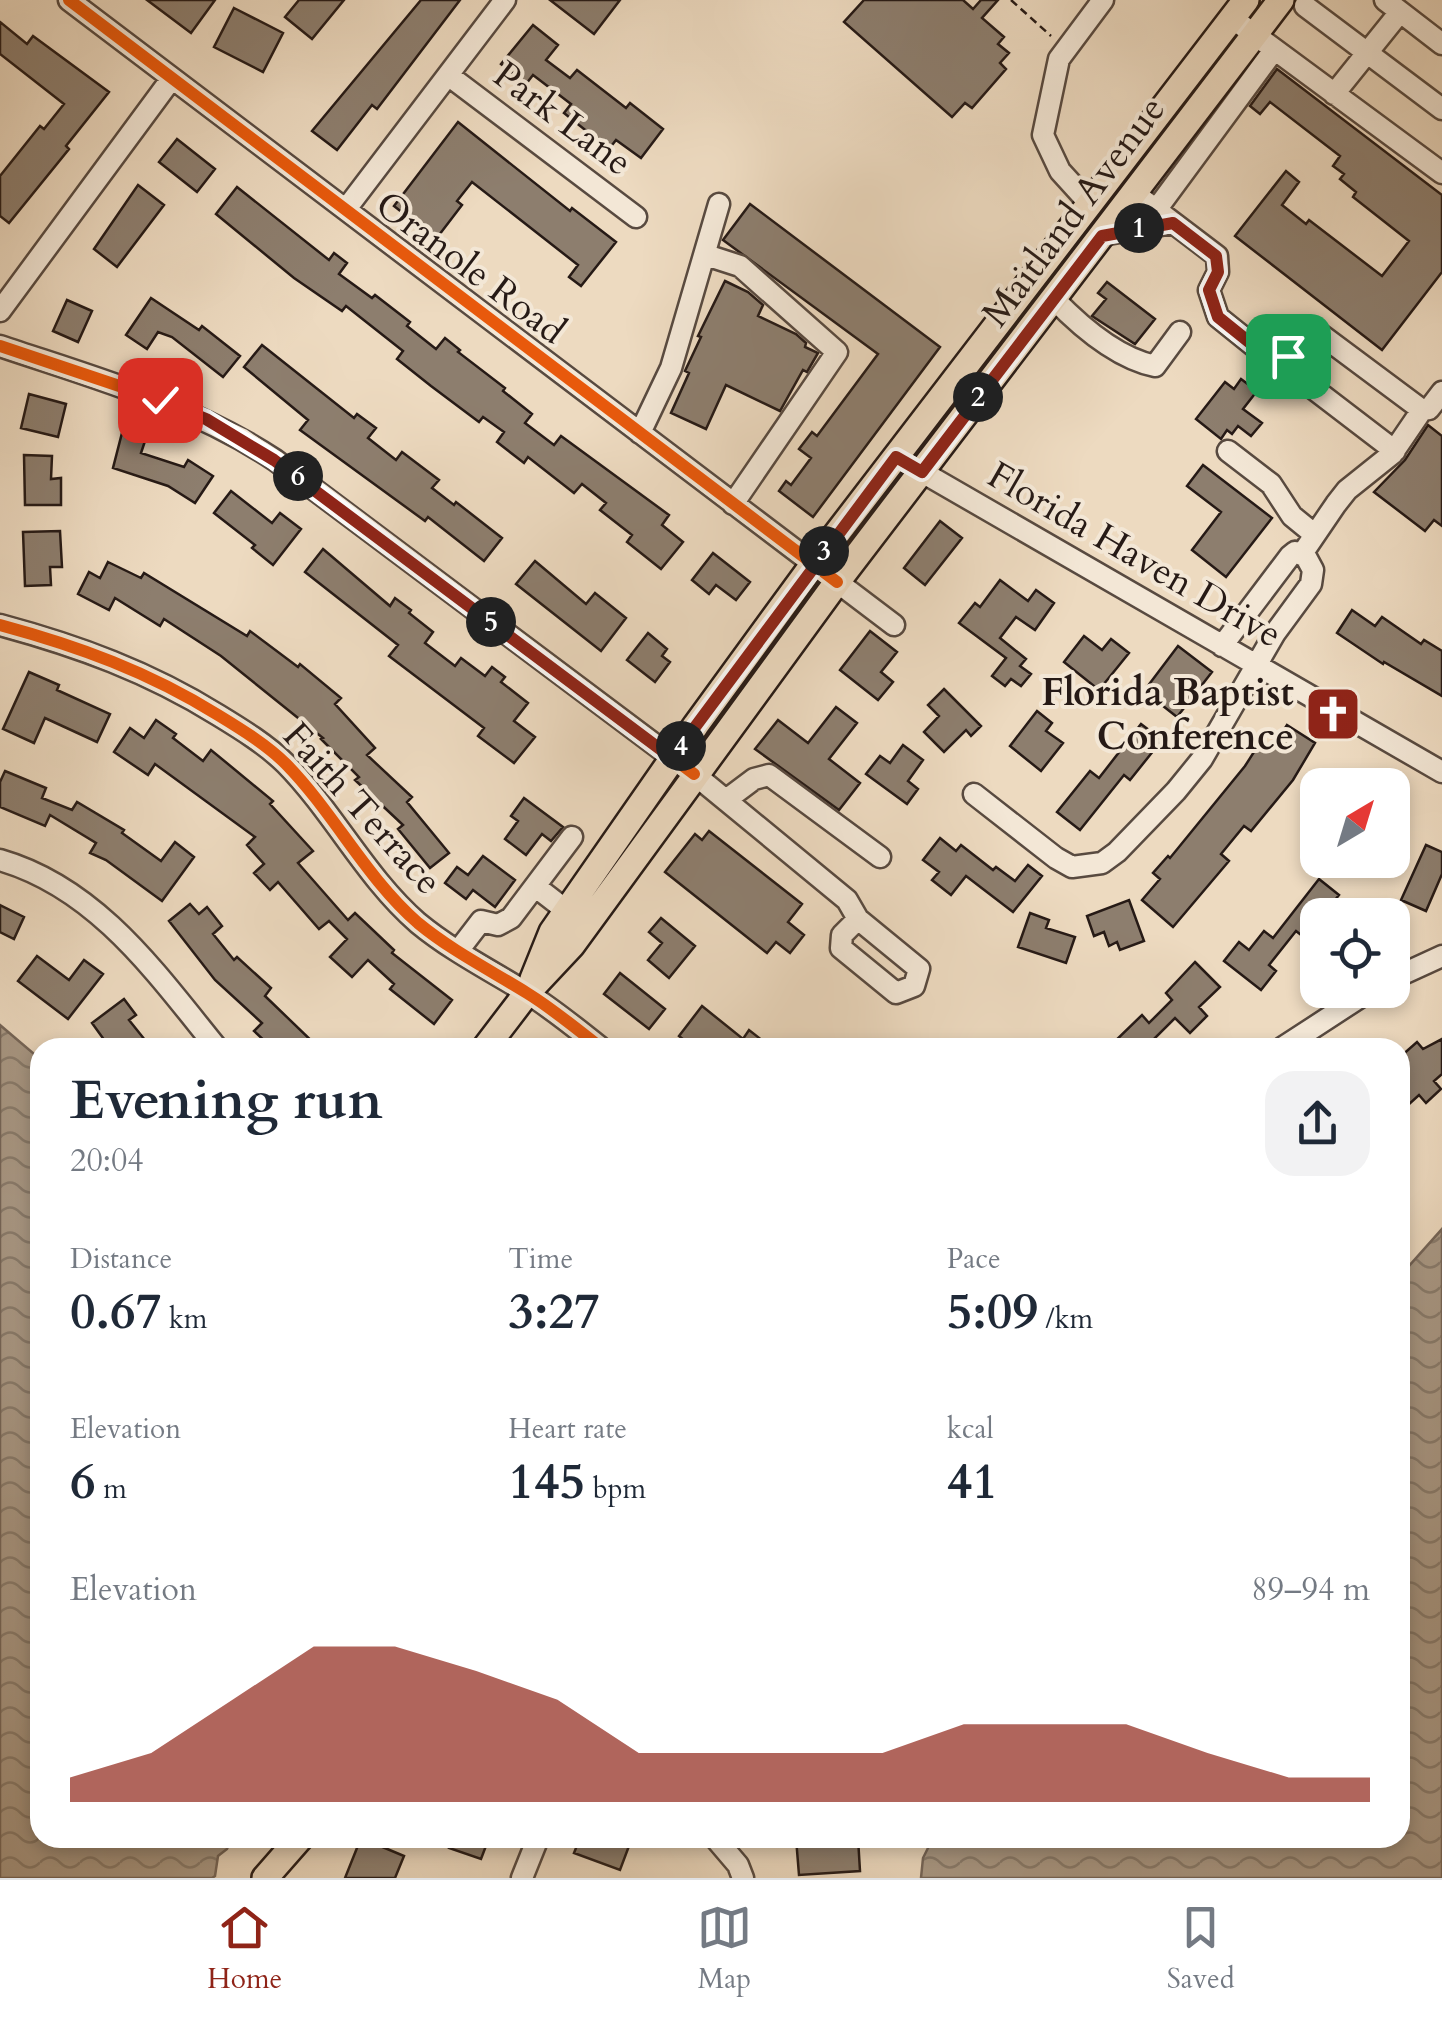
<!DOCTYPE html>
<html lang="en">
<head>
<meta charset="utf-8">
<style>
	body { margin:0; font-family:Cardo,serif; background:#f2f2f3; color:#1f2937; height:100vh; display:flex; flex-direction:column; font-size:38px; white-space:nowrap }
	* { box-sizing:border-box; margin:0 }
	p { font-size:32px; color:#747a83 }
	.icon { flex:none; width:55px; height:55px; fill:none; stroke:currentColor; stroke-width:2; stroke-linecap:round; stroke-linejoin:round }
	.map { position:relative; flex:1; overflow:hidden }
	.drawer { position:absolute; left:30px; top:1038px; width:1380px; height:810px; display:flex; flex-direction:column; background:#fff; border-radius:30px; box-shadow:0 5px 15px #0003 }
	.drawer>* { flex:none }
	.needle { width:65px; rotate:38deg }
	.tools { position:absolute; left:1300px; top:768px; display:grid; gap:20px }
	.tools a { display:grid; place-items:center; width:110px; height:110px; border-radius:20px; background:#fff; box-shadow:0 5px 15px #0003; font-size:50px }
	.pin { position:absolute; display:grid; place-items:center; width:85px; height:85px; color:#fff; margin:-42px; border-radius:20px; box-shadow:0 5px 15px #0006 }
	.km { position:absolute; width:50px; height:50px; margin:-25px; border-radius:50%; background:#222; color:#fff; font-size:28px; line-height:50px; text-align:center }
	.round { display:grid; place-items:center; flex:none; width:105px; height:105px; border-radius:30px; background:#f2f2f3 }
	.summary { display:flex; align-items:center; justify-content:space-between; height:170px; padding:0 40px }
	h1 { font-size:55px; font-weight:700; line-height:75px }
	.figures { display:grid; grid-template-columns:repeat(3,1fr); gap:15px; height:170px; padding:10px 40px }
	.figures div { display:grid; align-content:center }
	.figures b { font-size:50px; font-weight:700 }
	.figures small { font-size:28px; font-weight:400 }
	.figures p { font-size:28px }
	.chart { height:280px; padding:20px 40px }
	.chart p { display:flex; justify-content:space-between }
	.chart svg { width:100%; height:180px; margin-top:10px; fill:#8f2418; opacity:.7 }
	.tab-bar { display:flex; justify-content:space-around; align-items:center; height:140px; border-top:2px solid #e0e1e3; background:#fff; font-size:28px; color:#747a83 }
	.tab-bar a { display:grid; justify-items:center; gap:5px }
	.tab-bar .selected { color:#8f2418 }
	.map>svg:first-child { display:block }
	.water { fill:url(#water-waves); stroke:#756659; stroke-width:2.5 }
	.building { fill:#8d7e6e; stroke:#261a16; stroke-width:2.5 }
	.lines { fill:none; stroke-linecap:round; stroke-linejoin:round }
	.minor-casing { stroke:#584a40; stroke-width:25 }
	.major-casing { stroke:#261a16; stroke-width:30 }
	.path { stroke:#261a16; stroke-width:2.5; stroke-dasharray:8 5; stroke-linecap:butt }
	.minor { stroke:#f3e7d6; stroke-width:20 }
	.major { stroke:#eddac0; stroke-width:25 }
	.cycleway-casing { stroke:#f3e7d6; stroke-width:19 }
	.cycleway { stroke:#e8590c; stroke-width:12 }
	.route-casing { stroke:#fff; stroke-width:20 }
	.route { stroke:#8f2418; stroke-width:12 }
	.labels { text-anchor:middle; stroke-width:8; stroke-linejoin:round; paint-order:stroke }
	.street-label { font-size:38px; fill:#261a16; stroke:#f3e7d6 }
	.poi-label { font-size:38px; font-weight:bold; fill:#261a16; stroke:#f3e7d6; text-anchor:end }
</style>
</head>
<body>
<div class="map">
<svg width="1442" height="1878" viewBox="0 0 1442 1878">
	<defs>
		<pattern id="water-waves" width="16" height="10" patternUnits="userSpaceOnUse" patternTransform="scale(2.5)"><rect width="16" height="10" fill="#a99986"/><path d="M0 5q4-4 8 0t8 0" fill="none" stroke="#897c6d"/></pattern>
	</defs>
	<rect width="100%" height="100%" fill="#eddac0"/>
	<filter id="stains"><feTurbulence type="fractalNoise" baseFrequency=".002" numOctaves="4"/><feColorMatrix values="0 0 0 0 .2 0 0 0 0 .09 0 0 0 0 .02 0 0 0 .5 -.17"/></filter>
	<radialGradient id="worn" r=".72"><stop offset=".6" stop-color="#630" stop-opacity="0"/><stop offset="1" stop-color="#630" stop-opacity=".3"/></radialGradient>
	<path class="water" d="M0 1025 40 1059V1838H232L227 1849 218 1856 215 1876 212 1878H0Z
		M1442 1229V1878H921L923 1858 933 1838H1400V1276Z"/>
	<path class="building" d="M147 0H215L191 33Z
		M299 0H344L312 39 285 17Z
		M421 0H460L377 109 372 105 337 150 312 131Z
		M550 0H620L594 34Z
		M864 0H963L973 9 981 0H998L982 18 1004 37 998 44 1009 53 1000 63 1006 69 972 108 965 103 952 117 844 22Z
		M234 8 283 33 263 72 214 47Z
		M0 22 27 44 33 36 109 92 66 146 69 149 9 223 0 216V176L40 126 44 129 64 104 0 54Z
		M533 25 558 45 546 60 570 78 577 70 626 108 630 103 663 129 641 158 616 140 609 149 564 113 571 104 533 75 526 84 501 64Z
		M1277 69 1442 195V272L1382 350 1235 236 1286 171 1299 182 1282 205 1306 224 1309 220 1382 276 1409 241 1353 197 1356 192 1340 179 1344 174 1333 166 1340 156 1270 102 1260 114 1250 106Z
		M458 122 570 211 572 208 616 242 581 286 569 277 578 265 472 182 457 201 462 205 436 239 394 206Z
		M177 139 215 169 197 192 159 162Z
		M138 185 164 205 117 267 94 249Z
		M237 187 329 260 334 253 347 263 339 274 372 298 375 295 410 322 407 326 436 349 445 338 460 350 458 352 505 388 503 391 532 414 525 423 554 445 561 436 669 515 662 525 683 542 661 569 627 542 632 535 600 510 606 503 582 484 574 493 528 457 524 463 497 442 504 432 483 417 479 422 431 386 397 359 403 351 346 306 342 311 294 278 216 214Z
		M750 204 940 347 813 517 779 491 786 481 791 485 811 458 799 449 812 432 817 436 878 354 723 240Z
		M725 281 748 292 763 305 758 316 796 334 806 343 805 347 818 353 807 372 803 370 780 411 726 385 706 429 671 413 689 373 685 371 701 337 698 336Z
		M1107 282 1155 319 1135 344 1092 316 1106 299 1098 293Z
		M151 298 199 330 202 326 240 356 223 377 172 337 158 332 147 349 126 335Z
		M67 300 92 311 78 342 53 331Z
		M262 345 354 418 357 414 376 428 368 438 396 460 402 452 439 480 432 488 454 505 456 502 502 538 484 561 428 517 425 521 300 430 308 420 244 367Z
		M1241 379 1257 391 1243 409 1262 423 1251 436 1238 426 1232 434 1227 430 1221 439 1196 419 1225 382 1234 389Z
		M29 394 66 404 58 437 21 428Z
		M1428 425 1442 436V526L1434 520 1425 531 1374 492 1405 460Z
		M122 433 145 441 141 453 184 467 188 460 213 476 195 503 168 486 113 468Z
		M24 455 52 456 51 479 61 478V505H25Z
		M1203 465 1272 518 1226 577 1192 550 1221 512 1187 486Z
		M231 491 272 523 280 513 301 529 273 565 252 548 255 545 214 513Z
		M940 521 962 538 925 585 904 568Z
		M60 531 62 567H50L51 585 25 586 23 532Z
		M323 549 390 606 395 598 411 610 409 613 433 632 425 643 455 666 461 658 485 676 492 667 505 677 501 682 528 703 514 721 535 737 514 763 478 736 484 728 389 656 398 645 305 572Z
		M713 553 750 582 736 600 716 585 709 594 692 580Z
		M535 561 586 604 595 593 626 618 601 651 516 584Z
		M108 562 141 578 144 573 247 636 250 631 298 667 300 664 341 698 335 704 375 748 367 755 412 797 407 802 449 853 430 868 398 829 403 825 355 780 359 777 321 739 323 738 221 656 164 619 160 626 115 598 109 610 78 594 89 572 100 578Z
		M1000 580 1028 601 1036 590 1054 603 1035 630 1016 617 1000 638 1026 659 1020 666 1031 674 1021 686 1011 679 1005 686 992 676 1006 658 959 623 975 603 980 607Z
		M1352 610 1375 626 1382 617 1421 644 1424 640 1442 651V696L1384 662 1383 664 1337 633Z
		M870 631 897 652 881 672 893 682 878 700 840 670Z
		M648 633 667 649 662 656 670 662 655 682 627 660Z
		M1084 636 1102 650 1111 639 1129 653 1099 690 1064 662Z
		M1178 646 1212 672 1177 717 1144 691Z
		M29 672 59 685 57 690 110 714 97 742 45 718 34 743 3 729Z
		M944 689 981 726 971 736 966 730 944 752 924 732 939 716 928 705Z
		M836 707 857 723 829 759 860 783 839 810 755 749 778 720 808 743Z
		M1037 711 1052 723 1046 731 1063 743 1041 771 1010 746Z
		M156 720 176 734 173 738 203 761 211 750 273 801 270 804 313 851 298 863 348 920 355 913 394 950 392 953 452 1000 434 1024 390 989 394 984 368 960 352 977 330 957 347 939 329 921 319 929 278 882 270 890 254 873 264 864 247 845 255 837 155 764 148 775 114 752 130 728 144 738Z
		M1141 724 1162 740 1130 780 1124 775 1080 830 1057 812 1090 771 1099 778Z
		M1287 725 1315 743 1293 780 1251 831 1244 826 1221 854 1229 861 1173 927 1142 900 1160 879 1153 873 1168 856 1170 858 1245 766 1261 741 1272 748Z
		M903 745 923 760 908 781 918 789 907 804 866 774 880 756 890 763Z
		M5 771 46 788 42 798 72 810 77 802 124 830 122 833 161 861 175 842 194 857 162 901 106 860 90 853 96 843 50 815 45 826 0 807V782Z
		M524 798 563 827 551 841 542 834 526 855 505 839 518 821 511 816Z
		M709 831 802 904 788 922 804 935 790 953 776 942 767 953 665 872 695 834 702 840Z
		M940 838 956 851 961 845 993 870 996 867 1015 881 1028 865 1042 876 1013 912 966 876 951 895 932 880 939 872 923 860Z
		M1426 845 1442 852V874L1426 911 1401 900Z
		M483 856 515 880 495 907 473 890 466 899 445 883 457 867 468 875Z
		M1319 879 1339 895 1323 915H1318V922L1305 938 1296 931 1269 965 1276 971 1261 990 1224 961 1239 942 1249 950 1264 931 1273 938Z
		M1129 900 1144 941 1120 950 1117 942 1109 946 1104 932 1094 936 1087 916Z
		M190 904 199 914 207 907 222 926 213 934 234 960 237 957 271 988 265 996 319 1048H272L254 1031 262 1023 215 980 169 921Z
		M0 905 24 917 14 939 0 932Z
		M1030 913 1049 920 1046 928 1075 937 1066 963 1018 947Z
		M661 918 695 946 669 978 648 960 662 943 649 932Z
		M37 956 69 980 84 960 103 974 68 1019 18 981Z
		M1195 962 1220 987 1199 1007 1207 1016 1190 1033 1175 1018 1145 1048H1108L1142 1015 1149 1023 1172 1000 1166 993Z
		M620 973 665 1009 649 1029 604 994Z
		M124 999 136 1015 129 1020 145 1040 135 1048H110L92 1023Z
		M702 1006 743 1039 749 1030 772 1048H694L679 1036Z
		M1442 1039V1074L1434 1081 1441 1089 1426 1103 1419 1095 1407 1106 1400 1098V1078L1408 1070 1400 1057 1417 1042 1423 1049Z
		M361 1838 404 1856 395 1878H345Z
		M452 1838H489L481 1859 449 1848Z
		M580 1838H632L620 1870 574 1853Z
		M796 1838H858L860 1871 799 1875Z"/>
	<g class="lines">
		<g class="minor-casing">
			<path id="minor" d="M69 0 894 625
				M1385 0 1442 44
				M1305 6 1442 109
				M1232 18 1442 173
				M448 75 636 217
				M1334 94 1400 12
				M1134 193 1217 256 1218 272 1209 290 1218 317 1274 362 1283 361 1308 336 1320 334 1422 410 1429 409 1442 392
				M1090 204 1060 171 1043 135 1059 59 1103 0
				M346 209 505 0
				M1156 210 1274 50
				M1102 235 1173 223
				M706 255 740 266 837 352 733 504
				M1054 299C1081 327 1117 358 1155 366L1180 332
				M0 311 172 78
				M0 346C95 378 190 404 275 460L694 774 847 900 858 919 919 969 914 986 896 993 841 948 842 935 858 919
				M1280 363 1395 451
				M640 433 671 368 719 204
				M1228 451 1271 484 1292 516 1314 534
				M896 457 1442 772
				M1302 554 1336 504 1347 490 1392 454 1422 410
				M0 625C78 646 149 672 218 715 241 729 267 745 286 764 334 813 366 878 418 923 452 951 490 970 527 993 553 1009 577 1029 601 1048
				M974 794 1056 858 1072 867 1102 863 1117 852 1176 791 1202 759 1275 633 1311 584 1313 570 1306 557 1295 552 1290 556 1222 646
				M726 800 754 779 769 775 880 857
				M0 860C97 888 156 973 217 1048
				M536 887 567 911
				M458 951 481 921 498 925 511 918 572 837
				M1392 979 1442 956
				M1282 1048 1371 990
				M715 1838 738 1865 743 1878
				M522 1878 538 1838"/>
		</g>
		<g class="major-casing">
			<path id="major" d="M533 979 552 932 696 725 812 566 1246 0
				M485 1048 527 993 572 945 837 582 1281 0
				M265 1878 300 1838"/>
		</g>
		<path class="path" d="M1011 0 1051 36"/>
		<use href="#minor" class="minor"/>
		<use href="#major" class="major"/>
		<g class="cycleway-casing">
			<path id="cycleway" d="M69 0 837 582
				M0 346 161 400 242 438 321 493 694 774
				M0 625C78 646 149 672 218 715 241 729 267 745 286 764 334 813 366 878 418 923 452 951 490 970 527 993 553 1009 577 1029 601 1048"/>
		</g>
		<use href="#cycleway" class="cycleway"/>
	</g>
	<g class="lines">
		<g class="route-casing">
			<path id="route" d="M160 400 206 419 274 460 672 758 896 457 922 472 1102 236 1173 223 1216 256 1218 272 1209 290 1218 317 1274 362H1280L1288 356"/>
		</g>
		<use href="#route" class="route"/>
	</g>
	<defs>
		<g id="church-square" transform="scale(2.875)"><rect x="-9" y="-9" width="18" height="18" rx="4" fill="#8f2418" stroke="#f3e7d6"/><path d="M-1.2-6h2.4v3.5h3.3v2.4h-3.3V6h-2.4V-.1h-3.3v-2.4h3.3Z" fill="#fff"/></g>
	</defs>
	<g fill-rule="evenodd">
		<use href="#church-square" x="1333" y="714"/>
	</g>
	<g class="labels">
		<g class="street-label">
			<text transform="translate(563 118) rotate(37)" y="13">Park Lane</text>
			<text transform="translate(1073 211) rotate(-53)" y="13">Maitland Avenue</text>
			<text transform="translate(471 267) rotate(37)" y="13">Oranole Road</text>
			<text transform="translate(1135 554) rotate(30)" y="13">Florida Haven Drive</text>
			<text transform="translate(363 808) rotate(48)" y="13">Faith Terrace</text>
		</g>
		<g class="poi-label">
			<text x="1294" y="705">Florida Baptist<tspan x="1294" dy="44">Conference</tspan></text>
		</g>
	</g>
	<rect width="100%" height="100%" filter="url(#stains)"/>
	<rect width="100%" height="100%" fill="url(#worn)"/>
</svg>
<div class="tools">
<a><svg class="needle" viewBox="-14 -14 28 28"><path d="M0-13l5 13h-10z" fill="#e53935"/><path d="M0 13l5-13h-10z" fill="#747a83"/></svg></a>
<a><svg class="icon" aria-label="locate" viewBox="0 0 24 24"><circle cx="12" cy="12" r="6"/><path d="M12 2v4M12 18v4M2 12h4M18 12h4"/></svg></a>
</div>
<div class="pin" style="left:1288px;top:356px;background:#1e9e55"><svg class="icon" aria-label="arrive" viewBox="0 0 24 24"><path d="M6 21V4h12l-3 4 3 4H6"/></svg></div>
<div class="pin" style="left:160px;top:400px;background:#d93025"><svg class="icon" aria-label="check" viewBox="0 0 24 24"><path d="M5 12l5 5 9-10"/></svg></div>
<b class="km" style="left:1139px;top:228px">1</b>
<b class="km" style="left:978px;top:397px">2</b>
<b class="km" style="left:824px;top:551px">3</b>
<b class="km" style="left:681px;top:746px">4</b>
<b class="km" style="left:491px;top:622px">5</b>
<b class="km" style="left:298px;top:476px">6</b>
<section class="drawer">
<div class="summary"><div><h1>Evening run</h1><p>20:04</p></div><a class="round"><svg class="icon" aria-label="share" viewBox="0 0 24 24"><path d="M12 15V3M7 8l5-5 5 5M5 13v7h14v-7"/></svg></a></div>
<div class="figures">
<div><p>Distance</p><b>0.67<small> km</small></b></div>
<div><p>Time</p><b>3:27</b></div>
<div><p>Pace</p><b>5:09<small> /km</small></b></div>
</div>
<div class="figures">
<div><p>Elevation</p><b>6<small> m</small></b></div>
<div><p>Heart rate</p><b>145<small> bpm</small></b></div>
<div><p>kcal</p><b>41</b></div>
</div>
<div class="chart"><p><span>Elevation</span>89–94 m</p>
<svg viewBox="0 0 160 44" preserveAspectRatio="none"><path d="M0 44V38L10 32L20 19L30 6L40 6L50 12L60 19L70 32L80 32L90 32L100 32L110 25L120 25L130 25L140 32L150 38L160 38V44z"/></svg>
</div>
</section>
</div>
<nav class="tab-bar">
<a class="selected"><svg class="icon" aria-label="home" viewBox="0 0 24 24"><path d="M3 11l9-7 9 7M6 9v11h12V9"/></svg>Home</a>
<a><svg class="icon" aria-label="map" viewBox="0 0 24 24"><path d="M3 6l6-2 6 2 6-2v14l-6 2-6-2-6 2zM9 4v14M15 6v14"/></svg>Map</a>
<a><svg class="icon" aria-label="saved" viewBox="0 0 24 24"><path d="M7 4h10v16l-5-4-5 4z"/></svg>Saved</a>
</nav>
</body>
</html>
